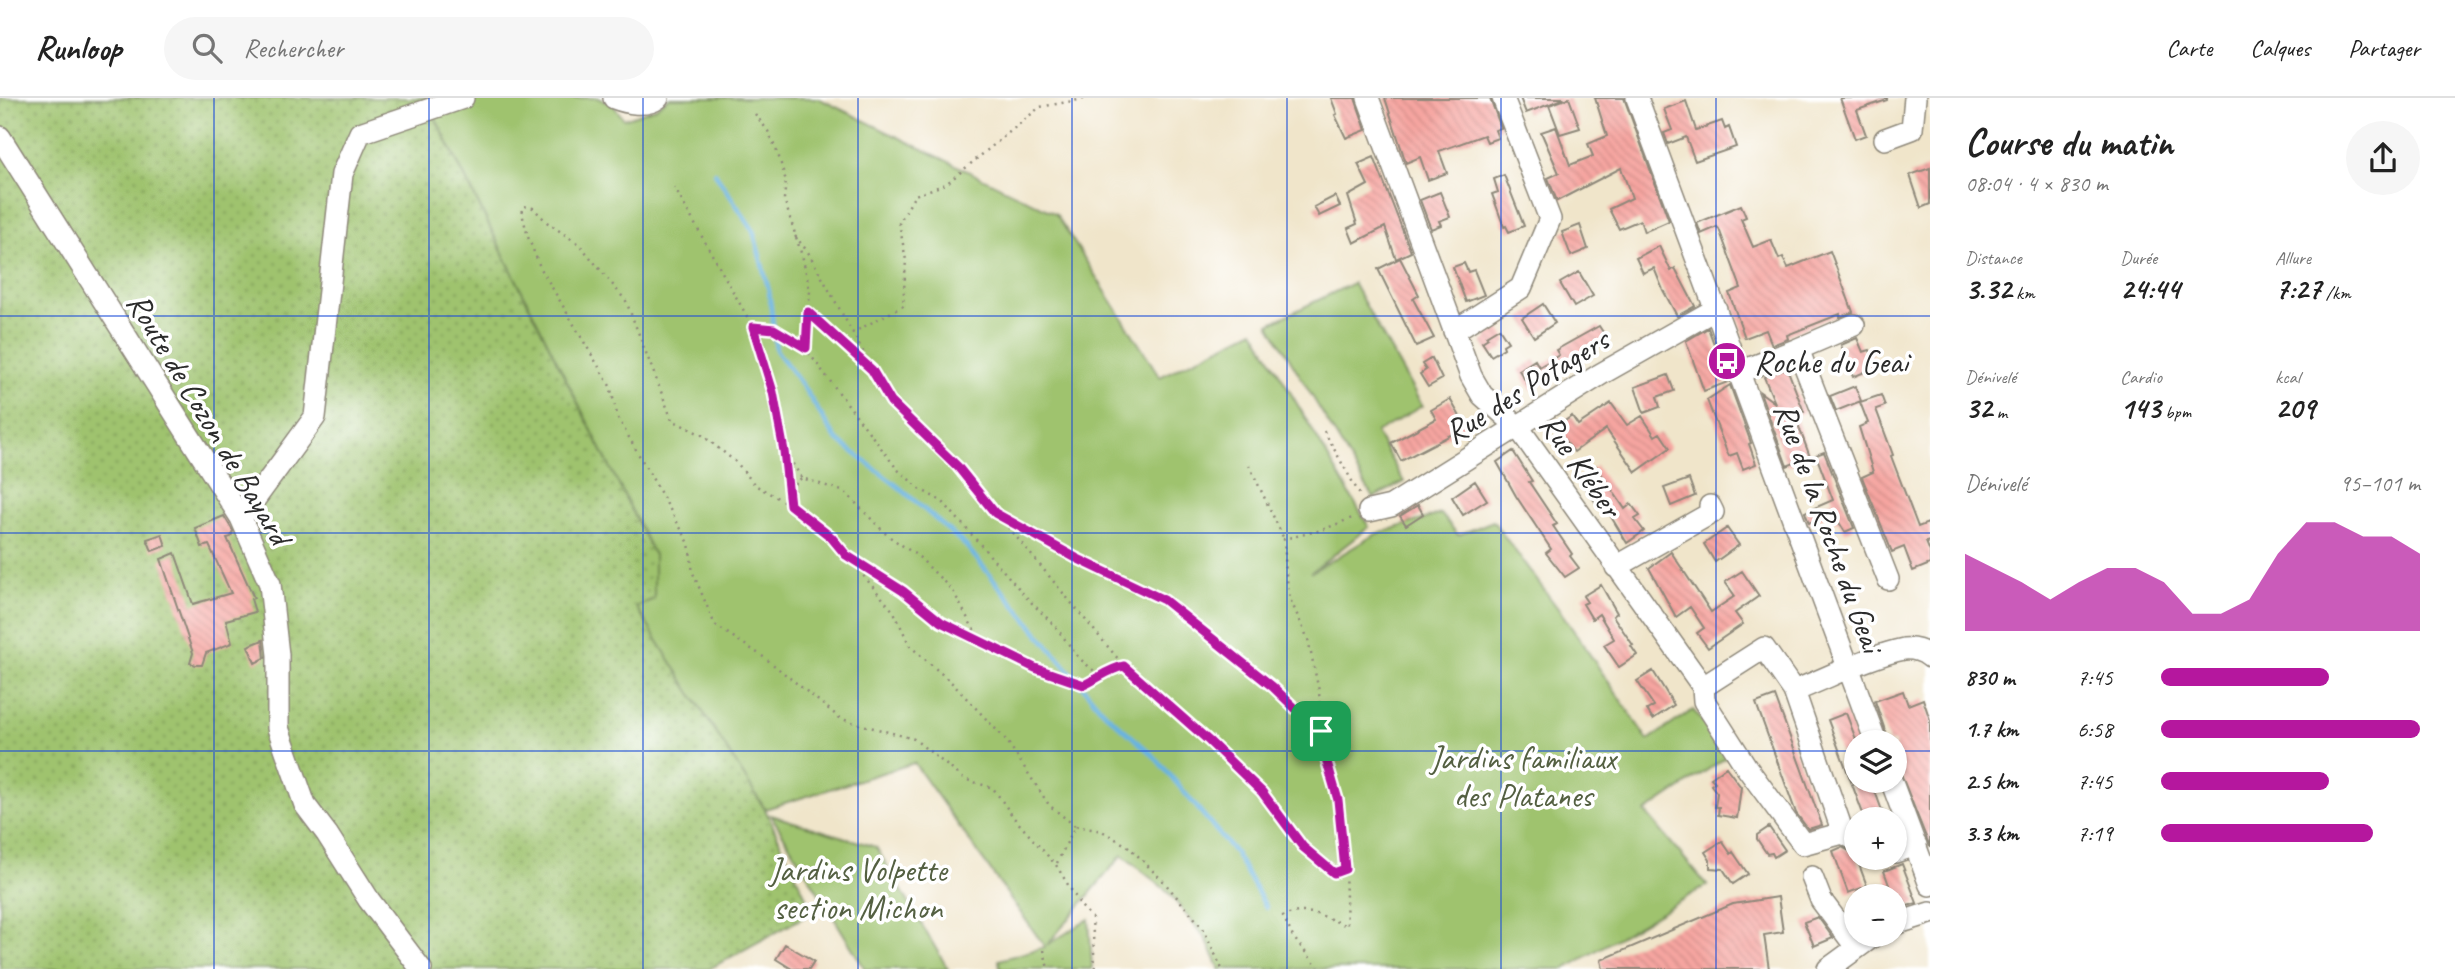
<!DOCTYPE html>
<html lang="fr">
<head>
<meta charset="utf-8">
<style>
	body { margin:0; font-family:Caveat,sans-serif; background:#f6f6f6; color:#222; height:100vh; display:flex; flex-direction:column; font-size:26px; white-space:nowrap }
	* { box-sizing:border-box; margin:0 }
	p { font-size:23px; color:#767676 }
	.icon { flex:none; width:38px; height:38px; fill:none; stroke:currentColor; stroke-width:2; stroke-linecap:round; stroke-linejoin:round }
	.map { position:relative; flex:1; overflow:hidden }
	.sheet { display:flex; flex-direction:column; background:#fff; width:525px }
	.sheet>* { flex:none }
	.controls { position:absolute; left:1844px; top:632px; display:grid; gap:14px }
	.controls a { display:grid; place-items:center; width:63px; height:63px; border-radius:50%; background:#fff; box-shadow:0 2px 5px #0004; font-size:35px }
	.pin { position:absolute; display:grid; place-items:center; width:60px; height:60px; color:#fff; margin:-30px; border-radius:14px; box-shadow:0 4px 10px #0006 }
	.round { display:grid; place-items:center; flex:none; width:74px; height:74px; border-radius:37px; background:#f6f6f6 }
	.head { display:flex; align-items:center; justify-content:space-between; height:119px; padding:0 35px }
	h1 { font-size:38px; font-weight:800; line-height:52px }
	.metrics { display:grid; grid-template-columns:repeat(3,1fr); gap:10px; height:119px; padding:7px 35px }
	.metrics div { display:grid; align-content:center }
	.metrics b { font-size:30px; font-weight:800 }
	.metrics small { font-size:19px; font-weight:400 }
	.metrics p { font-size:19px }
	.chart { height:196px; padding:14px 35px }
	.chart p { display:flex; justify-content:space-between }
	.chart svg { width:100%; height:126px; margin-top:7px; fill:#b5179e; opacity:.7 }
	ul { padding:0 35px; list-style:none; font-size:23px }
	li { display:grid; grid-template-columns:112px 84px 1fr; align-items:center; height:52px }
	li i { height:18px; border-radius:9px; background:#b5179e }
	header { display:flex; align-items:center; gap:42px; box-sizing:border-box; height:98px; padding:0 35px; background:#fff; border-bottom:2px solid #e0e0e0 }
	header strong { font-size:33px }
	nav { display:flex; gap:38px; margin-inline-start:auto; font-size:24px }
	.search { width:490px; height:63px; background:#f6f6f6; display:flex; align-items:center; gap:18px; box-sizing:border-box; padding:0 24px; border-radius:38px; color:#767676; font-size:26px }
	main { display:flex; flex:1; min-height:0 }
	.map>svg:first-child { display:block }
	.grass { fill:url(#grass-dots); stroke:#65774c; stroke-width:2 }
	.green { fill:#9fc36e; stroke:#65774c; stroke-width:2 }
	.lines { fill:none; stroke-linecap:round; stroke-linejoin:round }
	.stream { stroke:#68b3e1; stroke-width:4.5 }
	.building { fill:url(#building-back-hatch) }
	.minor-casing { stroke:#8e887a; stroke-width:24 }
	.path { stroke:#8e887a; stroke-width:2.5; stroke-dasharray:2 5; stroke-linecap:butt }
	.minor { stroke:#fff; stroke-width:21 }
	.route-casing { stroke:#fff; stroke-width:14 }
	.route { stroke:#b5179e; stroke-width:9 }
	.grid { fill:none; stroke:#1d4ed8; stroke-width:2; stroke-opacity:0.55 }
	.labels { text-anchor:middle; stroke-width:7; stroke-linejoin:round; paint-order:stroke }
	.poi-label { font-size:33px; fill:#2b2b2b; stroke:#fff; text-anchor:start }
	.street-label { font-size:33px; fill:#2b2b2b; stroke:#fff }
	.park-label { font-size:33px; fill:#546042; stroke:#fff }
</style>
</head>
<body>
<header>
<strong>Runloop</strong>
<div class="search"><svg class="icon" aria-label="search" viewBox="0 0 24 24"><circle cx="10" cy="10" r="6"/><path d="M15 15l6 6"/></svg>Rechercher</div>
<nav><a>Carte</a><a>Calques</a><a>Partager</a></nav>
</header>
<main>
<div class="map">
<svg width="1930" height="871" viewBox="0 0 1930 871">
	<defs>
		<pattern id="grass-dots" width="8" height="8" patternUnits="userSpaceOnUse" patternTransform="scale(1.75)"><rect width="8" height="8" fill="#9fc36e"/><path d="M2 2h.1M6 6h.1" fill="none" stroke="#829f5b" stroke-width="1.8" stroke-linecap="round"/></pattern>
		<pattern id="building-back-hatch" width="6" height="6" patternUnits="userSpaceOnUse" patternTransform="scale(1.75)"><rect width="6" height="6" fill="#f6a5a0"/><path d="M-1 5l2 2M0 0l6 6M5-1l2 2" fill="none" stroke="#d38e8a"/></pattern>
	</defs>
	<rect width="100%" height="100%" fill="#fff"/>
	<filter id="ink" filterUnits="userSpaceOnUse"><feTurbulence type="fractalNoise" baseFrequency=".0143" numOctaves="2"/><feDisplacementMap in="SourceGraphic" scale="14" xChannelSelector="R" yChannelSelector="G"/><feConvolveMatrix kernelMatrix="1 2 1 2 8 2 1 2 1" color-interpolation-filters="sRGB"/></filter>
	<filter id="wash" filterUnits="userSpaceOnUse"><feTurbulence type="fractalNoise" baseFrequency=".00686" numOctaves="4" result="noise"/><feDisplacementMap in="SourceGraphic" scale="28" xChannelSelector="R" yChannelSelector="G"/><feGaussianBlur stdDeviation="1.57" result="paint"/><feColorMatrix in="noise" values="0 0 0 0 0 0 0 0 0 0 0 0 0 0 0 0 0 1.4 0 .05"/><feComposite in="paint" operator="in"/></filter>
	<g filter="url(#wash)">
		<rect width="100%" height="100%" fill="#f0e5ca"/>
		<path class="grass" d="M0 0H426L433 6 434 17 654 457V501L637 510 765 711 813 814 709 871H0Z"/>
		<path class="green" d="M481 0H599L613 7 624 21 655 10 669 0H818L1056 116 1160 279 1254 232 1369 429 1310 475 1376 436 1441 416 1458 437 1493 423 1565 520 1648 642 1693 612 1731 656 1645 714 1707 787 1565 871H1220L1206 841 1167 793 1122 757 1047 847 1089 821 1092 871H1000L999 862 1045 849 914 665 765 711 636 509 654 501V457L434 17Z
			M1353 185 1422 308 1376 335 1404 384 1373 400 1269 226Z
			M771 717 876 749 948 871H865Z"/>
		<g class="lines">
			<path class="stream" d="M715 75 753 132 769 193 776 252 804 290 836 341 900 390 966 448 1101 611 1154 658 1235 755 1266 809"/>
		</g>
		<g id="blocks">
			<path class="building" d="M1331 0H1355L1366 32 1346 40 1335 17 1337 16Z
				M1385 0H1490L1501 30 1495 32 1498 40 1487 44 1484 37 1439 53 1447 75 1428 82 1420 59 1406 65Z
				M1520 0H1563V1L1526 15Z
				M1569 0 1580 30 1560 36 1549 7Z
				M1595 0H1624L1669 123 1644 134 1640 122 1619 131 1609 111 1632 100 1621 70 1557 103 1548 80 1559 75 1541 34 1556 29 1570 67 1593 58 1588 46 1607 38Z
				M1840 0H1887V2L1857 12 1866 37 1855 41Z
				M1686 3 1696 32 1722 23 1725 31 1729 29 1736 49 1695 63 1686 39 1668 46 1664 35 1672 32 1664 11Z
				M1374 59 1411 154 1396 161 1385 129 1354 145 1348 130 1357 126 1348 98 1368 87 1358 66Z
				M1930 70V106L1921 110 1910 77Z
				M1504 77 1524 128 1509 134 1506 128 1504 129 1492 96 1498 94 1494 81Z
				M1440 94 1450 119 1439 123 1441 127 1431 131 1420 102Z
				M1335 98 1340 108 1319 118 1314 109Z
				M1741 107 1746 119 1741 121 1753 149 1771 142 1779 161 1783 159 1788 170 1830 153 1853 214 1840 219V216L1787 237 1788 241 1772 247 1766 232 1745 240 1729 195 1741 190 1719 131 1717 129 1701 136 1697 125Z
				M1580 127 1588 151 1571 158 1562 134Z
				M1659 148 1671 173 1675 170 1695 208 1677 218 1663 192 1654 170 1643 175 1636 160Z
				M1400 160 1419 197 1413 201 1434 240 1416 248 1378 171Z
				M1464 165 1468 174 1474 172 1484 197 1466 204 1453 169Z
				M1579 174 1593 198 1574 209 1560 185Z
				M1543 206 1555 225 1534 239 1522 220Z
				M1599 228 1608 242 1595 250 1596 252 1582 260 1583 262 1531 292 1519 272 1535 262 1539 269 1559 257 1556 252Z
				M1499 230 1508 244 1503 247 1504 250 1491 258 1482 244 1488 240 1486 238Z
				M1708 230 1728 284 1704 293 1686 243Z
				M1857 240 1863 254 1870 252 1874 263 1870 265 1872 271 1853 279 1841 247Z
				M1432 260 1442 281 1428 289 1420 276 1426 272 1422 266Z
				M1787 270 1804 314 1795 318 1810 359 1787 368 1760 294 1775 305 1764 279Z
				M1668 277 1674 293 1657 299 1660 309 1644 315 1635 289Z
				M1730 287 1751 345 1749 346 1756 366 1743 371 1737 355 1729 358 1727 354 1707 302Z
				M1855 288 1861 303 1836 313 1830 298Z
				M1881 297 1885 308 1876 311 1893 357 1891 358 1918 429 1928 425 1930 431V443L1926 444 1930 454V466L1913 473 1904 449 1892 454 1862 379 1873 374 1859 329 1868 325 1860 304Z
				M1450 301 1466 329 1401 363 1391 345 1436 321 1431 312Z
				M1611 305 1627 327 1642 318 1655 338 1660 335 1670 350 1636 374 1606 331 1574 354 1555 330 1572 318 1578 327Z
				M1513 353 1532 383 1529 384 1557 426 1553 428 1572 456 1570 458 1579 470 1565 479 1546 455 1551 451 1516 398 1497 364Z
				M1824 354 1854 430 1845 434 1838 423 1835 424 1832 416 1809 425 1805 414 1833 402 1816 357Z
				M1596 368 1625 411 1631 406 1640 418 1635 421 1644 433 1627 445 1602 404 1596 405 1579 380Z
				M1689 381 1695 398 1671 408 1664 390Z
				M1475 383 1487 402 1463 417 1452 399Z
				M1418 407 1423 416 1406 427 1400 418Z
				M224 418 233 433 231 439 227 440 254 500 251 501 255 514 226 522 232 545 206 555 202 567H196L190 565 193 555 161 461 175 455 193 506 231 495 209 447 202 449 195 430Z
				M1727 430 1739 447 1715 464 1704 446Z
				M162 436 166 448 152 453 147 441Z
				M1671 454 1711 514 1735 498 1725 484 1742 473 1759 498 1735 515 1743 526 1708 550 1697 535 1704 530 1690 509 1676 519 1649 470Z
				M1601 487 1617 515 1613 518 1633 547 1631 548 1637 557 1619 569 1604 547 1614 541 1599 516 1592 521 1583 506 1587 504 1583 498Z
				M263 542 265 560 255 565 248 548Z
				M1653 573 1674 607 1653 621 1647 612 1654 608 1637 583Z
				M1903 593 1908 607 1923 601 1930 622V749L1895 661V644H1889L1875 603Z
				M1775 598 1822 727 1808 731 1796 715 1756 605Z
				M1846 615 1857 644V682H1871L1885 721H1865L1828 622Z
				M1726 669 1741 689 1737 720 1718 717 1719 709H1715L1717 695 1711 687 1715 684 1711 680Z
				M1769 729 1785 752 1774 759 1772 755 1767 756 1757 741V737Z
				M1722 743 1731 756 1733 754 1748 776 1733 786 1723 771 1710 770V762L1705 754Z
				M1842 749 1855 756 1867 788 1848 795 1833 753Z
				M1902 766 1917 805 1898 811 1895 798H1893L1884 773Z
				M1778 799 1783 834 1764 837 1769 871H1603L1601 862 1733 806Z
				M1818 819 1833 840 1814 848 1804 824Z
				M785 846 814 863 809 871H792L776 861Z"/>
		</g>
	</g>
	<g filter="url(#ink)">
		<use href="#blocks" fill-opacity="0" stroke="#8e887a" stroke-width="2"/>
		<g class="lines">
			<g class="minor-casing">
				<path id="minor" d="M614 0C627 5 646 9 658 0
					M1368 0 1471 278 1482 297 1518 329 1703 589 1764 550 1794 593C1828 580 1869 558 1904 551 1913 550 1924 553 1930 559
					M1637 0 1876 644
					M0 39 241 420 270 486 278 557V630L305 707 327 736 369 802 421 871
					M1885 41 1912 31 1915 0
					M1454 233 1521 190 1550 121 1503 0
					M1798 251 1854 227
					M1740 274 1798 251 1888 481
					M1369 413 1391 408 1601 276 1716 211
					M241 420 315 319 342 76 360 35 463 0
					M1616 469 1713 414 1710 408
					M1703 589 1704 603 1747 670 1803 746 1843 735 1857 743
					M1794 593 1843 735
					M1891 682 1930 787
					M1895 754 1916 747
					M1812 779 1821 802 1856 849
					M1895 826 1930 815
					M1828 871 1876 836"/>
			</g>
			<path class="path" d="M755 16 768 33 778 56 786 83 784 101 803 161 810 193 805 250 897 371 920 391 943 404 1028 501 1055 528 1079 560 1101 579
				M674 89 753 229 773 294 784 353 790 404
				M795 138 808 154 891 304 958 369 1124 568 1209 643 1262 694 1303 749 1334 775 1345 771
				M808 214 868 268
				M753 229 773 231 805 249
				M852 235 903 208 906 162 899 125 915 97 946 86 1040 9 1089 0
				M1324 333 1361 399
				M785 354 802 380
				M1249 367 1284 441
				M790 407 796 384 802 380 845 394 887 437 919 459 953 493 981 545 941 524 903 493 848 459
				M998 417 1076 460 1163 502 1274 589 1297 612 1311 630 1321 633
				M981 545 1035 570 1085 587 1101 579 1107 572 1124 568
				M1075 728 1049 707 1007 643 952 585 910 548 894 514 831 439 790 407 755 387 737 365 702 337 672 322 626 203 580 147 548 125 533 110 524 108 522 115 528 139 540 169 610 288 618 320 689 445 693 475 715 527 765 560 841 621 914 641 964 681 993 690 1014 720 1056 767 1081 808 1092 820 1095 871
				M1057 765 1075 728 1102 733 1129 749 1164 784 1203 830 1222 871
				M1044 852 1048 871
				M1319 871 1293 839 1283 818C1308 808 1324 819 1347 828L1345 771 1338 702 1322 647 1319 593 1308 541 1290 501 1286 475 1284 441 1322 432 1352 420"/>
			<use href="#minor" class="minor"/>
		</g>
	</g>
	<g class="lines" filter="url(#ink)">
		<g class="route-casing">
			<path id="route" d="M808 214 872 272 891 304 958 369 995 415 1076 460 1164 502 1273 589 1297 612 1311 630 1321 633 1322 647 1338 702 1345 771 1334 775 1303 749 1262 694 1209 643 1124 568C1108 571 1099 580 1084 587L1035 570 941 524 903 493 846 457 831 439 790 407 784 353 773 294 753 229 774 231 806 250Z"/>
		</g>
		<use href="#route" class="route"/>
	</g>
	<path class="grid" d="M214 0V871M429 0V871M643 0V871M858 0V871M1072 0V871M1287 0V871M1501 0V871M1716 0V871M0 218H1930M0 435H1930M0 653H1857M1895 653H1930"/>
	<defs>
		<g id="bus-disc" transform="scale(2.0125)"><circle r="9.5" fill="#b5179e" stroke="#fff"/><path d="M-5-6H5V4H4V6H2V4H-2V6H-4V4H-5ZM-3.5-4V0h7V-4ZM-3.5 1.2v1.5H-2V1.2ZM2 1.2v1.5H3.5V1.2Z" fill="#fff"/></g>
	</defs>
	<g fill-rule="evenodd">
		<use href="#bus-disc" x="1727" y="263"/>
	</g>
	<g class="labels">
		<g class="poi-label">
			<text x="1754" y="275">Roche du Geai</text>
		</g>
		<g class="street-label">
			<text transform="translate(1526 287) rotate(-32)" y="12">Rue des Potagers</text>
			<text transform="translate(210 320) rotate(59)" y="12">Route de Cozon de Bayard</text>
			<text transform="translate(1582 367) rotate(55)" y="12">Rue Kléber</text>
			<text transform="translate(1830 429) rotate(70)" y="12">Rue de la Roche du Geai</text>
		</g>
		<g class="park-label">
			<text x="1523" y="671">Jardins familiaux<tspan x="1523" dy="38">des Platanes</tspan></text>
			<text x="858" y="783">Jardins Volpette<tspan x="858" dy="38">section Michon</tspan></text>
		</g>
	</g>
</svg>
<div class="controls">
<a><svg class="icon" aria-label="layers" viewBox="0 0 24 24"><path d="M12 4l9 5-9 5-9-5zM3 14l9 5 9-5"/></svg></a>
<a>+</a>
<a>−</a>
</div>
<div class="pin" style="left:1321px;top:633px;background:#1e9e55"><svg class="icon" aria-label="arrive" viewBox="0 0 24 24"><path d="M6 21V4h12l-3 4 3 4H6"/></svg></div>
</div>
<section class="sheet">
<div class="head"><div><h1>Course du matin</h1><p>08:04 · 4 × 830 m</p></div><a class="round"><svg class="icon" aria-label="share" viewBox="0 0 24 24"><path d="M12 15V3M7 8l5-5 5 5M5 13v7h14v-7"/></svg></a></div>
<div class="metrics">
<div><p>Distance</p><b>3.32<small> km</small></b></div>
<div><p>Durée</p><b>24:44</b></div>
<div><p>Allure</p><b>7:27<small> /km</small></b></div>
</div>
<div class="metrics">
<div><p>Dénivelé</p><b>32<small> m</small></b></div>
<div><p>Cardio</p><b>143<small> bpm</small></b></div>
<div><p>kcal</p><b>209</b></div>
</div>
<div class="chart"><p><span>Dénivelé</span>95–101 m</p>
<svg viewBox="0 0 160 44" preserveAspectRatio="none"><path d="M0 44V17L10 22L20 27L30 33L40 27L50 22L60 22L70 27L80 38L90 38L100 33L110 17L120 6L130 6L140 11L150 11L160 17V44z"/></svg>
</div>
<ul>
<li><b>830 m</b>7:45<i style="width:65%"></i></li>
<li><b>1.7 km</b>6:58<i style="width:100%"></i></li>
<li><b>2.5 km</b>7:45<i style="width:65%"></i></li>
<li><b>3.3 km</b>7:19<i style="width:82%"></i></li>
</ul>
</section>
</main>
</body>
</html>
